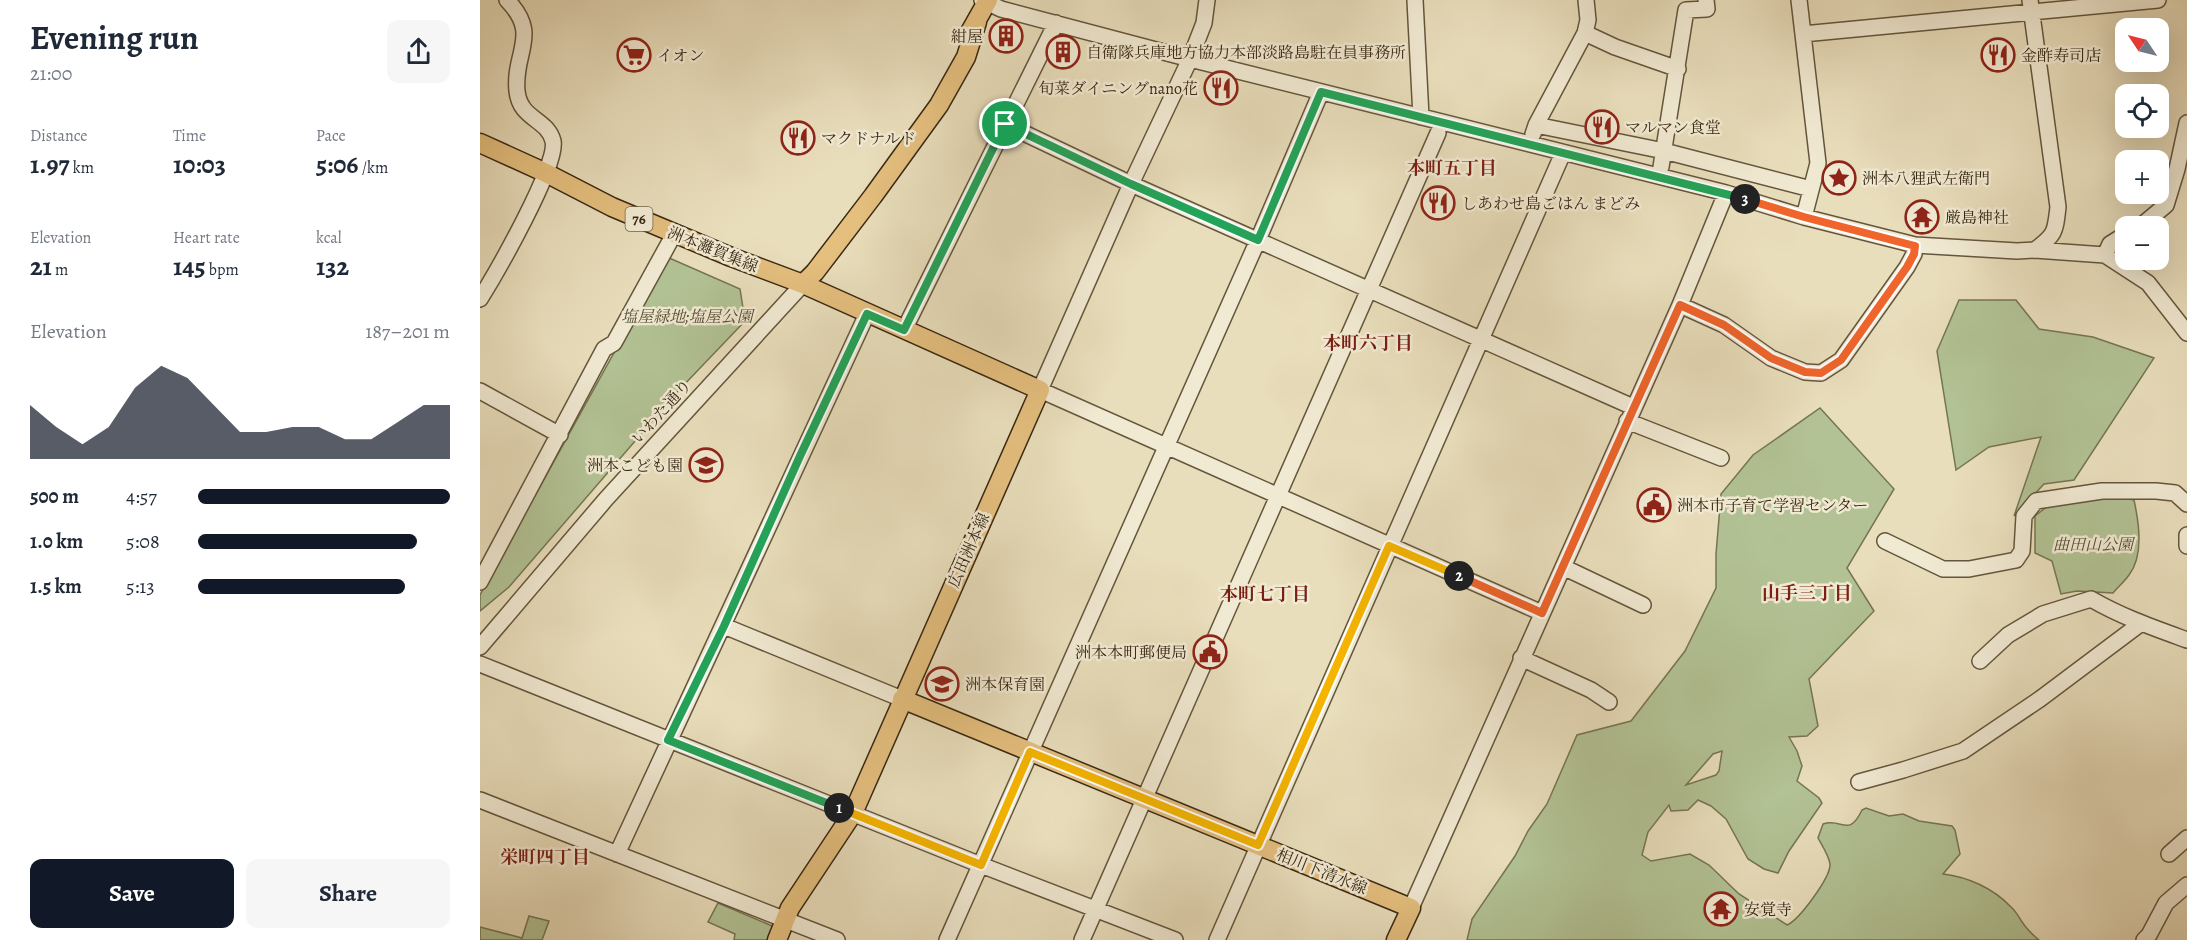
<!DOCTYPE html>
<html lang="en">
<head>
<meta charset="utf-8">
<style>
	body { margin:0; font-family:Alegreya,"Noto Serif JP",serif; background:#f6f6f7; color:#1f2937; height:100vh; display:flex; flex-direction:column; font-size:22px; white-space:nowrap }
	* { box-sizing:border-box; margin:0 }
	p { font-size:20px; color:#747a83 }
	.icon { flex:none; width:33px; height:33px; fill:none; stroke:currentColor; stroke-width:2; stroke-linecap:round; stroke-linejoin:round }
	.map { position:relative; flex:1; overflow:hidden }
	.sheet { display:flex; flex-direction:column; background:#fff; width:480px }
	.sheet>* { flex:none }
	.needle { width:39px; rotate:305deg }
	.tools { position:absolute; left:1635px; top:18px; display:grid; gap:12px }
	.tools a { display:grid; place-items:center; width:54px; height:54px; border-radius:12px; background:#fff; box-shadow:0 6px 24px #0002; font-size:30px }
	.pin { position:absolute; display:grid; place-items:center; width:51px; height:51px; color:#fff; margin:-26px; border:3px solid #fff; border-radius:50%; box-shadow:0 2px 6px #0007 }
	.km { position:absolute; width:30px; height:30px; margin:-15px; border-radius:50%; background:#222; color:#fff; font-size:16px; line-height:30px; text-align:center }
	.round { display:grid; place-items:center; flex:none; width:63px; height:63px; border-radius:12px; background:#f6f6f7 }
	.summary { display:flex; align-items:center; justify-content:space-between; height:102px; padding:0 30px }
	h1 { font-size:33px; font-weight:700; line-height:45px }
	.stats { display:grid; grid-template-columns:repeat(3,1fr); gap:9px; height:102px; padding:6px 30px }
	.stats div { display:grid; align-content:center }
	.stats b { font-size:26px; font-weight:700 }
	.stats small { font-size:16px; font-weight:400 }
	.stats p { font-size:16px }
	.chart { height:168px; padding:12px 30px }
	.chart p { display:flex; justify-content:space-between }
	.chart svg { width:100%; height:108px; margin-top:6px; fill:#111827; opacity:.7 }
	.primary-button { display:flex; gap:12px; margin-top:auto; padding:12px 30px }
	.primary-button a { flex:1; height:69px; border-radius:12px; background:#111827; color:#fff; font-size:24px; font-weight:700; line-height:69px; text-align:center }
	.primary-button a+a { background:#f6f6f7; color:#1f2937 }
	ul { padding:0 30px; list-style:none; font-size:20px }
	li { display:grid; grid-template-columns:96px 72px 1fr; align-items:center; height:45px }
	li i { height:15px; border-radius:8px; background:#111827 }
	main { display:flex; flex:1; min-height:0 }
	.map>svg:first-child { display:block }
	.green { fill:#b2c294; stroke:#757553; stroke-width:1.5; fill-rule:evenodd }
	.lines { fill:none; stroke-linecap:round; stroke-linejoin:round }
	.minor-casing { stroke:#64563c; stroke-width:18 }
	.major-casing { stroke:#382812; stroke-width:21 }
	.minor { stroke:#f1ead3; stroke-width:15 }
	.major { stroke:#e4bf7e; stroke-width:18 }
	.split-1-casing { stroke:#fff; stroke-width:12 }
	.split-2-casing { stroke:#fff; stroke-width:12 }
	.split-3-casing { stroke:#fff; stroke-width:12 }
	.split-4-casing { stroke:#fff; stroke-width:12 }
	.split-1 { stroke:#22a559; stroke-width:8 }
	.split-2 { stroke:#f5b400; stroke-width:8 }
	.split-3 { stroke:#f0652b; stroke-width:8 }
	.split-4 { stroke:#22a559; stroke-width:8 }
	.labels { text-anchor:middle; stroke-width:5; stroke-linejoin:round; paint-order:stroke }
	.shield { fill:#f1ead3; stroke:#70624c; stroke-width:1.5 }
	.shield-label { font-size:15px; font-weight:bold; fill:#382812 }
	.poi-label { font-size:16px; fill:#382812; stroke:#f1ead3; text-anchor:start }
	.street-label { font-size:16px; fill:#382812; stroke:#f1ead3 }
	.park-label { font-size:16px; font-style:italic; fill:#564e32; stroke:#f1ead3 }
	.neighbourhood-label { font-size:18px; font-weight:bold; fill:#7a1f14; stroke:#f1ead3 }
</style>
</head>
<body>
<main>
<section class="sheet">
<div class="summary"><div><h1>Evening run</h1><p>21:00</p></div><a class="round"><svg class="icon" aria-label="share" viewBox="0 0 24 24"><path d="M12 15V3M7 8l5-5 5 5M5 13v7h14v-7"/></svg></a></div>
<div class="stats">
<div><p>Distance</p><b>1.97<small> km</small></b></div>
<div><p>Time</p><b>10:03</b></div>
<div><p>Pace</p><b>5:06<small> /km</small></b></div>
</div>
<div class="stats">
<div><p>Elevation</p><b>21<small> m</small></b></div>
<div><p>Heart rate</p><b>145<small> bpm</small></b></div>
<div><p>kcal</p><b>132</b></div>
</div>
<div class="chart"><p><span>Elevation</span>187–201 m</p>
<svg viewBox="0 0 160 44" preserveAspectRatio="none"><path d="M0 44V22L10 31L20 38L30 31L40 15L50 6L60 11L70 22L80 33L90 33L100 31L110 31L120 36L130 36L140 29L150 22L160 22V44z"/></svg>
</div>
<ul>
<li><b>500 m</b>4:57<i style="width:100%"></i></li>
<li><b>1.0 km</b>5:08<i style="width:87%"></i></li>
<li><b>1.5 km</b>5:13<i style="width:82%"></i></li>
</ul>
<div class="primary-button"><a>Save</a><a>Share</a></div>
</section>
<div class="map">
<svg width="1707" height="940" viewBox="0 0 1707 940">
	<rect width="100%" height="100%" fill="#e9debc"/>
	<filter id="stains"><feTurbulence type="fractalNoise" baseFrequency=".00333" numOctaves="4"/><feColorMatrix values="0 0 0 0 .2 0 0 0 0 .09 0 0 0 0 .02 0 0 0 .5 -.17"/></filter>
	<radialGradient id="worn" r=".72"><stop offset=".6" stop-color="#630" stop-opacity="0"/><stop offset="1" stop-color="#630" stop-opacity=".3"/></radialGradient>
	<path class="green" d="M187 257 260 289 265 321 200 389 29 587 0 611V595Z
		M1479 300H1536L1559 329 1613 337 1674 358 1594 480 1564 484 1534 516 1561 437 1509 447 1476 470 1457 351Z
		M1340 408 1414 489 1367 568 1394 611 1329 679 1338 726 1327 736 1309 737 1317 751 1322 766 1317 781 1339 798 1342 803 1309 851 1298 873 1284 869 1268 859 1246 819 1231 806 1218 800 1208 810 1191 811 1189 805 1168 832 1162 855 1171 861 1210 854 1229 865 1259 894 1307 925C1319 920 1351 877 1350 864 1349 856 1342 845 1338 838L1343 824C1362 817 1368 839 1382 810L1386 808 1409 816 1423 814 1439 821 1472 826 1475 830 1480 854 1463 874C1488 877 1513 888 1531 907 1537 912 1540 920 1545 926 1549 931 1554 936 1559 940H987L992 919 1035 856 1048 831 1067 804 1097 735 1151 721 1205 651 1236 588V554L1241 494 1273 455ZM1242 751 1239 771 1236 775 1206 785 1233 754Z
		M1631 495 1654 500C1659 523 1664 555 1649 575 1644 582 1638 587 1633 593L1597 591 1581 594 1572 561 1555 553V516L1569 505Z
		M238 903 297 928 298 940H254L255 934 228 922Z
		M49 916 69 921 62 940H0V927L42 938Z"/>
	<g class="lines">
		<g class="minor-casing">
			<path id="minor" d="M502 0 521 9 710 59 724 23 727 0
				M935 0 941 117
				M1319 0 1338 163 1324 217
				M1550 0 1578 207C1575 232 1576 234 1555 250
				M1105 33 1135 47 1198 69
				M1323 34 1678 0
				M525 124 651 184 1153 407
				M1056 125 1184 151 1331 189
				M1053 134 1056 125 1105 33 1108 20 1106 0
				M1181 167 1206 10 1227 9 1226 0
				M1661 226 1686 205 1697 169 1707 123
				M1625 255 1630 244 1646 234
				M0 299C15 275 79 164 73 141 67 118 40 120 37 91 33 52 61 35 27 0
				M1200 305 1244 325 1291 358 1325 372 1341 373 1361 360 1427 267 1434 254 1435 245
				M424 330 576 23
				M0 391 80 435
				M1147 421 1241 458
				M1707 535V546
				M1405 541 1463 569H1489L1536 560 1542 551 1544 516 1556 501 1622 491H1676L1695 493 1707 504
				M1083 567 1163 605
				M0 582 124 349 134 343 194 234
				M1062 613 560 390 651 184 710 59 1246 193 1324 217 1435 245 1537 251 1555 250 1625 255 1668 283 1707 333
				M244 626 422 699
				M0 647 126 499 323 284
				M1041 658 1111 690 1129 702
				M1500 661 1528 635 1563 614 1611 599C1642 617 1674 628 1707 640
				M0 664 501 865 695 940
				M1379 782 1423 770 1483 751 1560 699 1660 624
				M0 800 357 940
				M137 854 387 314
				M1689 854 1707 838
				M931 908 1200 305 1246 193
				M467 940 778 240 841 92
				M602 940 958 133
				M737 940 1083 153
				M1664 940 1669 935 1686 903 1707 885"/>
		</g>
		<g class="major-casing">
			<path id="major" d="M490 32 508 0
				M0 143 66 173 132 207 251 257 323 284 560 390 373 813 310 908 297 940
				M323 284 335 272 393 196 459 105 486 57 497 22
				M422 699 931 908 916 940"/>
		</g>
		<use href="#minor" class="minor"/>
		<use href="#major" class="major"/>
	</g>
	<g class="lines">
		<g class="split-1-casing">
			<path id="split-1" d="M359 808 188 740 244 626 320 456 387 314 424 330 525 124"/>
		</g>
		<g class="split-2-casing">
			<path id="split-2" d="M359 808 501 865 550 752 778 845 909 546 979 576"/>
		</g>
		<g class="split-3-casing">
			<path id="split-3" d="M979 576 1062 613 1200 305 1244 325 1291 358 1325 372 1341 373 1361 360 1427 267 1434 254 1435 246 1324 217 1265 199"/>
		</g>
		<g class="split-4-casing">
			<path id="split-4" d="M525 124 651 184 778 240 841 92 1265 199"/>
		</g>
		<use href="#split-1" class="split-1"/>
		<use href="#split-2" class="split-2"/>
		<use href="#split-3" class="split-3"/>
		<use href="#split-4" class="split-4"/>
	</g>
	<defs>
		<g id="building-ring" transform="scale(1.725)"><circle r="9.5" fill="#f1ead3" stroke="#8f2418" stroke-width="1.5"/><path d="M-4-6H4V6H1V3H-1V6H-4ZM-2.5-4.3h1.7v1.8h-1.7ZM.8-4.3h1.7v1.8H.8ZM-2.5-1h1.7V.8h-1.7ZM.8-1h1.7V.8H.8Z" fill="#8f2418"/></g>
		<g id="supermarket-ring" transform="scale(1.725)"><circle r="9.5" fill="#f1ead3" stroke="#8f2418" stroke-width="1.5"/><path d="M-6-5.5h2.5l.6 2H6L4.5 2H-2.5L-4.4-4H-6ZM-1.5 3.2a1.3 1.3 0 1 0 .1 0ZM3 3.2a1.3 1.3 0 1 0 .1 0Z" fill="#8f2418"/></g>
		<g id="restaurant-ring" transform="scale(1.725)"><circle r="9.5" fill="#f1ead3" stroke="#8f2418" stroke-width="1.5"/><path d="M-5-6h1v4h1v-4h1v4h1v-4h1v5L-1.5 .5V6h-2V.5L-5-1ZM5-6V6H3V1.5H1.5Q1.5-4 5-6Z" fill="#8f2418"/></g>
		<g id="sight-ring" transform="scale(1.725)"><circle r="9.5" fill="#f1ead3" stroke="#8f2418" stroke-width="1.5"/><path d="M0-6L1.8-2.2L6-1.7L2.9 1.2L3.7 5.4L0 3.3L-3.7 5.4L-2.9 1.2L-6-1.7L-1.8-2.2Z" fill="#8f2418"/></g>
		<g id="temple-ring" transform="scale(1.725)"><circle r="9.5" fill="#f1ead3" stroke="#8f2418" stroke-width="1.5"/><path d="M0-6L5-2H3V0L6.5 2.5H4V6H1.5V3h-3V6H-4V2.5H-6.5L-3 0V-2H-5Z" fill="#8f2418"/></g>
		<g id="school-ring" transform="scale(1.725)"><circle r="9.5" fill="#f1ead3" stroke="#8f2418" stroke-width="1.5"/><path d="M0-5L7-2L0 1L-7-2ZM-4 1L0 2.5L4 1V4Q0 6-4 4Z" fill="#8f2418"/></g>
		<g id="civic-ring" transform="scale(1.725)"><circle r="9.5" fill="#f1ead3" stroke="#8f2418" stroke-width="1.5"/><path d="M-.6-6.5H3V-4.5H.6V-3L4-1V1h2V6H-6V1h2V-1L-.6-3ZM-1.2 2.5V6h2.4V2.5Z" fill="#8f2418"/></g>
	</defs>
	<g fill-rule="evenodd">
		<use href="#building-ring" x="526" y="36"/>
		<use href="#building-ring" x="583" y="52"/>
		<use href="#supermarket-ring" x="154" y="55"/>
		<use href="#restaurant-ring" x="1518" y="55"/>
		<use href="#restaurant-ring" x="741" y="88"/>
		<use href="#restaurant-ring" x="1122" y="127"/>
		<use href="#restaurant-ring" x="318" y="138"/>
		<use href="#sight-ring" x="1359" y="178"/>
		<use href="#restaurant-ring" x="958" y="203"/>
		<use href="#temple-ring" x="1442" y="217"/>
		<use href="#school-ring" x="226" y="465"/>
		<use href="#civic-ring" x="1174" y="505"/>
		<use href="#civic-ring" x="730" y="652"/>
		<use href="#school-ring" x="462" y="684"/>
		<use href="#temple-ring" x="1241" y="909"/>
	</g>
	<g class="labels">
		<rect class="shield" x="145.5" y="207" width="27" height="24" rx="4.5"/>
		<g class="shield-label">
			<text x="159" y="224">76</text>
		</g>
		<g class="poi-label">
			<text x="503" y="42" text-anchor="end">紺屋</text>
			<text x="606" y="58">自衛隊兵庫地方協力本部淡路島駐在員事務所</text>
			<text x="177" y="61">イオン</text>
			<text x="1541" y="61">金酢寿司店</text>
			<text x="718" y="94" text-anchor="end">旬菜ダイニングnano花</text>
			<text x="1145" y="133">マルマン食堂</text>
			<text x="341" y="144">マクドナルド</text>
			<text x="1382" y="184">洲本八狸武左衛門</text>
			<text x="981" y="209">しあわせ島ごはん まどみ</text>
			<text x="1465" y="223">厳島神社</text>
			<text x="203" y="471" text-anchor="end">洲本こども園</text>
			<text x="1197" y="511">洲本市子育て学習センター</text>
			<text x="707" y="658" text-anchor="end">洲本本町郵便局</text>
			<text x="485" y="690">洲本保育園</text>
			<text x="1264" y="915">安覚寺</text>
		</g>
		<g class="street-label">
			<text transform="translate(233 249) rotate(22)" y="6">洲本灘賀集線</text>
			<text transform="translate(181 411) rotate(-48)" y="6">いわた通り</text>
			<text transform="translate(488 550) rotate(-66)" y="6">広田洲本線</text>
			<text transform="translate(842 871) rotate(22)" y="6">相川下清水線</text>
		</g>
		<g class="park-label">
			<text x="207" y="322">塩屋緑地;塩屋公園</text>
			<text x="1613" y="550">曲田山公園</text>
		</g>
		<g class="neighbourhood-label">
			<text x="972" y="174">本町五丁目</text>
			<text x="888" y="349">本町六丁目</text>
			<text x="1327" y="599">山手三丁目</text>
			<text x="785" y="600">本町七丁目</text>
			<text x="65" y="863">栄町四丁目</text>
		</g>
	</g>
	<rect width="100%" height="100%" filter="url(#stains)"/>
	<rect width="100%" height="100%" fill="url(#worn)"/>
</svg>
<div class="tools">
<a><svg class="needle" viewBox="-14 -14 28 28"><path d="M0-13l5 13h-10z" fill="#e53935"/><path d="M0 13l5-13h-10z" fill="#747a83"/></svg></a>
<a><svg class="icon" aria-label="locate" viewBox="0 0 24 24"><circle cx="12" cy="12" r="6"/><path d="M12 2v4M12 18v4M2 12h4M18 12h4"/></svg></a>
<a>+</a>
<a>−</a>
</div>
<div class="pin" style="left:525px;top:124px;background:#1e9e55"><svg class="icon" aria-label="arrive" viewBox="0 0 24 24"><path d="M6 21V4h12l-3 4 3 4H6"/></svg></div>
<b class="km" style="left:359px;top:808px">1</b>
<b class="km" style="left:979px;top:576px">2</b>
<b class="km" style="left:1265px;top:199px">3</b>
</div>
</main>
</body>
</html>
